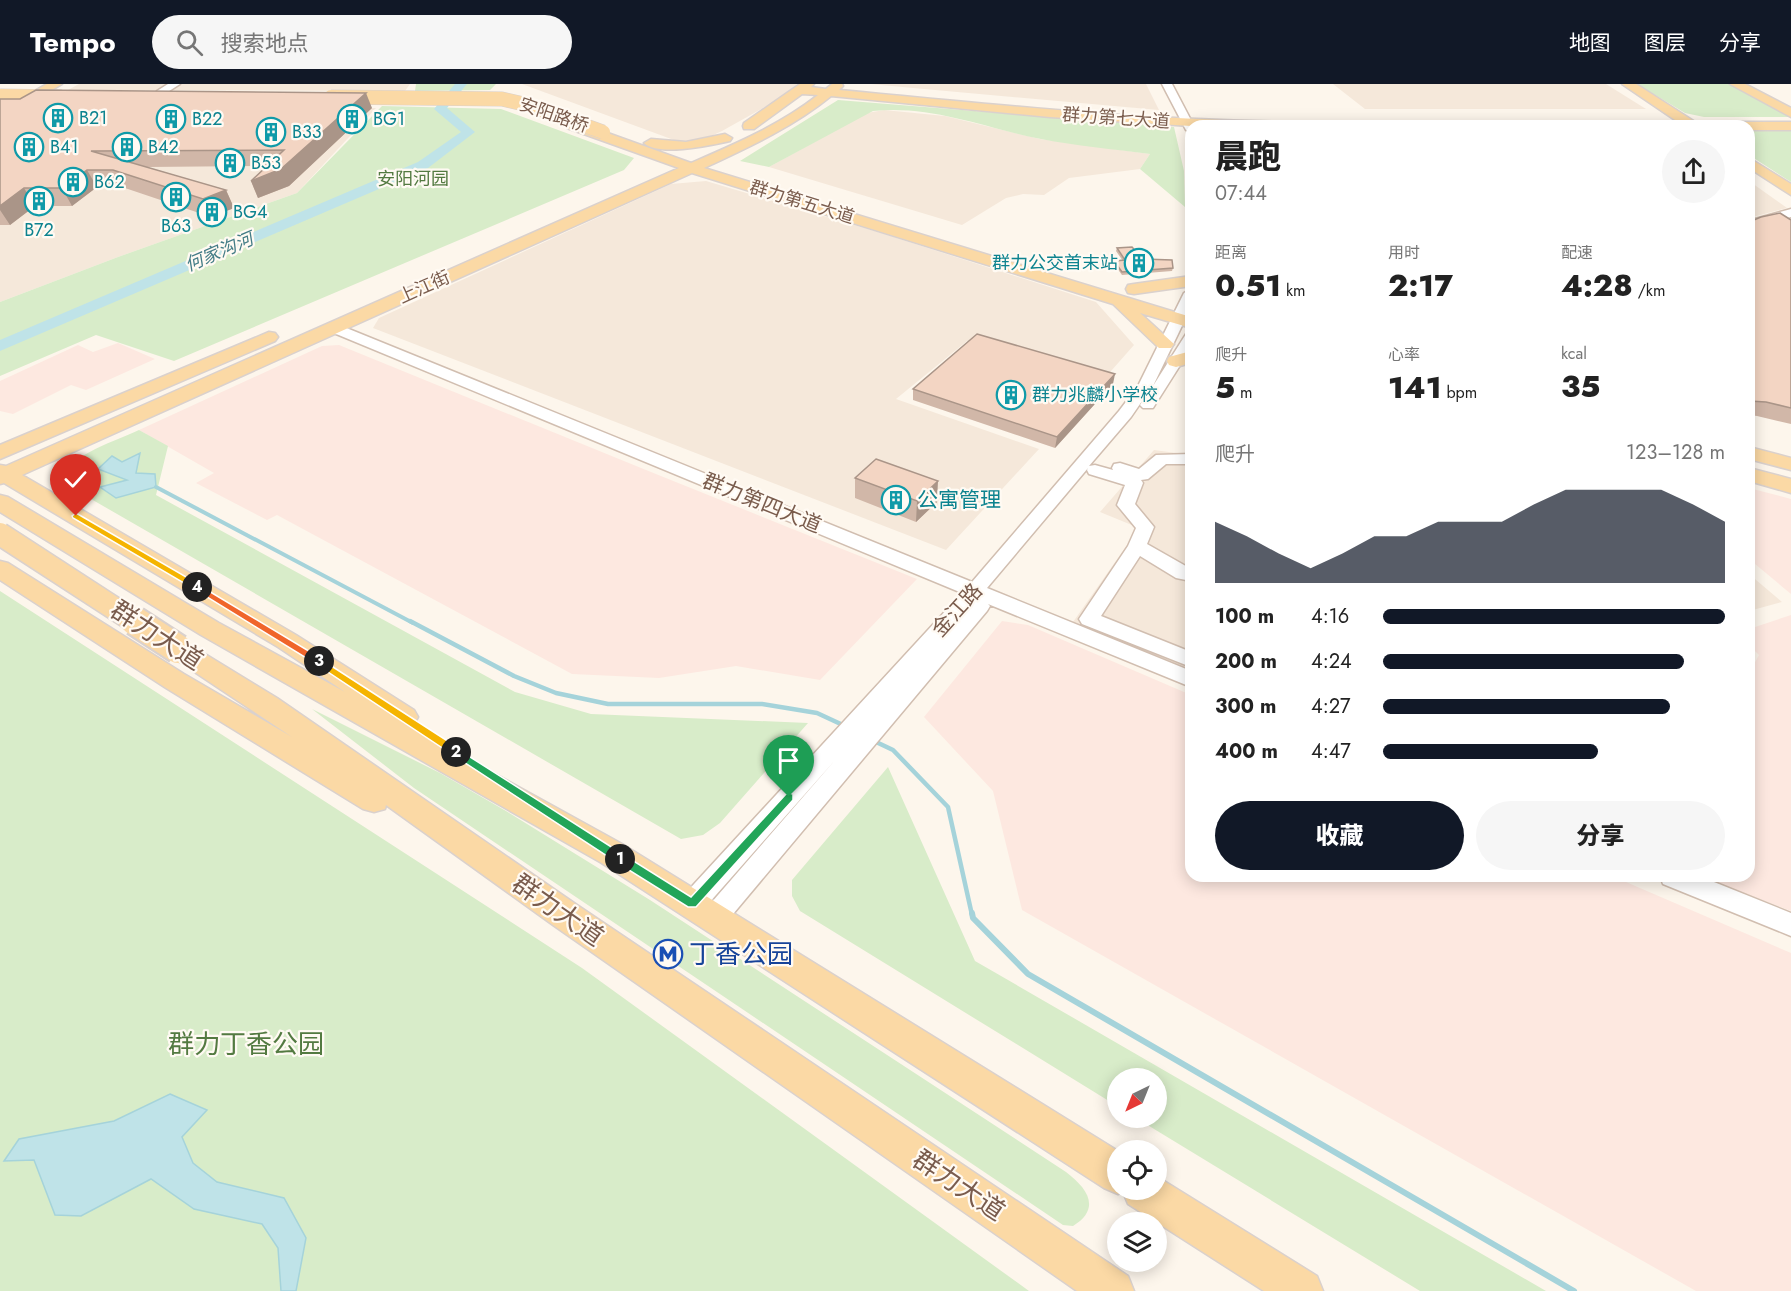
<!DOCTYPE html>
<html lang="zh">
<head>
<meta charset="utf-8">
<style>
	body { margin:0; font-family:Jost,"Noto Sans SC",sans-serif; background:#f6f6f6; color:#222; height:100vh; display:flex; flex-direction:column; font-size:22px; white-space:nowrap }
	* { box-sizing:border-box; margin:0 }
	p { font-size:20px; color:#767676 }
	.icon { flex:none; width:33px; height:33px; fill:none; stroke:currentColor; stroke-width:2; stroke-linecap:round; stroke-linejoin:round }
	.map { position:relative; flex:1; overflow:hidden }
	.drawer { position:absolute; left:1185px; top:36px; width:570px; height:762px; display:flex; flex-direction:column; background:#fff; border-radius:18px; box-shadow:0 3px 15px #0003 }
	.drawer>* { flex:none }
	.needle { width:39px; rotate:223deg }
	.controls { position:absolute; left:1107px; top:984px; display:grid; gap:12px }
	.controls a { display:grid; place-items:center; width:60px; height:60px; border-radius:50%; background:#fff; box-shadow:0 3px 15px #0003; font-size:30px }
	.pin { position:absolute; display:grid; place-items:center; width:51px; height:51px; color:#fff; margin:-62px -26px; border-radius:50% 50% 50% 0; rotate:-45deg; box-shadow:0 0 6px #0007 }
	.pin .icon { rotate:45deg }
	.km { position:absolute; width:30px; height:30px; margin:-15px; border-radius:50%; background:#222; color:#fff; font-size:16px; line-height:30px; text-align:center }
	.round { display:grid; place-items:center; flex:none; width:63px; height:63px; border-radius:32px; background:#f6f6f6 }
	.overview { display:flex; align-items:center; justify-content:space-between; height:102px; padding:0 30px }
	h1 { font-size:33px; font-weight:800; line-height:45px }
	.metrics { display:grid; grid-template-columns:repeat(3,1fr); gap:9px; height:102px; padding:6px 30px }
	.metrics div { display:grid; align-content:center }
	.metrics b { font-size:30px; font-weight:800 }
	.metrics small { font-size:16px; font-weight:400 }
	.metrics p { font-size:16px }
	.chart { height:168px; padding:12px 30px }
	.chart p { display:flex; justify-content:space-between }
	.chart svg { width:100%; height:108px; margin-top:6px; fill:#111827; opacity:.7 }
	.primary-button { display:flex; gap:12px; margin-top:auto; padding:12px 30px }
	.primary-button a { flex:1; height:69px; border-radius:36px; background:#111827; color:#fff; font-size:24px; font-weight:800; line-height:69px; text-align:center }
	.primary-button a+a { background:#f6f6f6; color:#222 }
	ul { padding:0 30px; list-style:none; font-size:20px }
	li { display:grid; grid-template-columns:96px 72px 1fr; align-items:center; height:45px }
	li i { height:15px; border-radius:8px; background:#111827 }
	header { display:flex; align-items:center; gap:36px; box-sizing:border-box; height:84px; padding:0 30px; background:#111827; color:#fff }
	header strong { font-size:28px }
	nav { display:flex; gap:33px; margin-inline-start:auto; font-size:21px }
	.search { width:420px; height:54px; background:#f6f6f6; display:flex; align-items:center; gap:15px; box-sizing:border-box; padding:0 21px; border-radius:33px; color:#767676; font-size:22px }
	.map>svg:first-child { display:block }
	.residential { fill:#f5e8da }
	.commercial { fill:#fde8e0 }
	.green { fill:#d8ecc9 }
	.water { fill:#bfe3e8; stroke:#a5d3da; stroke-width:1.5 }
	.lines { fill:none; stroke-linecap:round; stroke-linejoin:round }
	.stream-far2 { stroke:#a5d3da; stroke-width:4 }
	.stream-far1 { stroke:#a5d3da; stroke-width:4.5 }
	.stream { stroke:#a5d3da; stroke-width:6 }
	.river { fill:#bfe3e8; fill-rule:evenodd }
	.minor-casing { stroke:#d1beb0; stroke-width:3 }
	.major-casing { stroke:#dad1cd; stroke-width:3 }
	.minor { fill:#fff; fill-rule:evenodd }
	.major { fill:#fbd9a5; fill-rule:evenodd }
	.major-bridge-far2-casing { stroke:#dad1cd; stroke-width:15; stroke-linecap:butt }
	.major-bridge-far1-casing { stroke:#dad1cd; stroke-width:25; stroke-linecap:butt }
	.major-bridge-casing { stroke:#dad1cd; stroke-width:32; stroke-linecap:butt }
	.major-bridge-far2 { stroke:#fbd9a5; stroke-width:14 }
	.major-bridge-far1 { stroke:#fbd9a5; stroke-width:22 }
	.major-bridge { stroke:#fbd9a5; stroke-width:28 }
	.wall { fill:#d1b7a8 }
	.shaded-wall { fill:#aa9588 }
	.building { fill:#f3d5c3; stroke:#aa9588; stroke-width:1.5 }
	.split-1 { fill:#22a559; stroke:#fff; stroke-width:1.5 }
	.split-2 { fill:#22a559; stroke:#fff; stroke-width:1.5 }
	.split-3 { fill:#f5b400; stroke:#fff; stroke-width:1.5 }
	.split-4 { fill:#f0652b; stroke:#fff; stroke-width:1.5 }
	.split-5 { fill:#f5b400; stroke:#fff; stroke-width:1.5 }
	.labels { text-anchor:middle; stroke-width:4.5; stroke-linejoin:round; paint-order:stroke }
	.far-street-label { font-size:18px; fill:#7a5c4d; stroke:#fffaf3 }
	.far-culture-label { font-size:18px; fill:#0d838f; stroke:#fffaf3; text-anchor:start }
	.far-park-label { font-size:18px; fill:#537a41; stroke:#fffaf3 }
	.far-water-label { font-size:18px; font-style:italic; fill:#437c86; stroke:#fffaf3 }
	.culture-label { font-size:21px; fill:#0d838f; stroke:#fffaf3; text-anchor:start }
	.street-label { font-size:21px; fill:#7a5c4d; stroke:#fffaf3 }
	.near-street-label { font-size:26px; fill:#7a5c4d; stroke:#fffaf3 }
	.near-transit-label { font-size:26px; fill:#164399; stroke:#fffaf3; text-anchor:start }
	.near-park-label { font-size:26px; fill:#537a41; stroke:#fffaf3 }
</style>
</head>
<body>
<header>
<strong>Tempo</strong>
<div class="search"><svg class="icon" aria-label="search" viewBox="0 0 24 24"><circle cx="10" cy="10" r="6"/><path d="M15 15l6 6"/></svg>搜索地点</div>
<nav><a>地图</a><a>图层</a><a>分享</a></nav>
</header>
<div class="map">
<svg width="1791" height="1207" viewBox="0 0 1791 1207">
	<rect width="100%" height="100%" fill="#fdf6ec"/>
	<path class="residential" d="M79 0H410L405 7 68 6Z
		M522 0H797L779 15 722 47 698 58 682 59Z
		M871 0H1146L1159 26 913 4Z
		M1333 0H1606L1646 25H1365Z
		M0 21 376 24 297 109 118 173 0 218Z
		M884 26 945 32 1040 55 1150 70 1140 85 1069 94 1044 111 1023 110 1006 114 962 141 769 83 867 29Z
		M706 97 881 149 1096 218 1134 261 1104 295 967 257 896 315 1039 365 946 466 373 244 379 234 671 100Z
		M1749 97 1787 124 1749 134Z
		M1154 366 1191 371V586L1073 538 1139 444 1100 428Z
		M1749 490 1782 518 1749 527Z"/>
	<path class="commercial" d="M118 259 155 275 86 306 71 301 13 330 0 327V297L78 261 93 268Z
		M339 261 646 386 917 495 820 596 736 582 659 594 572 590 277 431 267 436 196 399 214 389 139 346 322 262Z
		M1749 404 1791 415V510L1749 475Z
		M1791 531V827L1700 792H1749V589L1759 571 1749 561V545Z
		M1002 537 1028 541 1191 611V792H1612L1791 869V1207H1696L1022 826 993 707 924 633Z"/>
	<path class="green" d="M416 0H496L490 6 415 7Z
		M1637 0H1734L1790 33H1704L1685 29Z
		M838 16 1174 43 1184 87 1185 123 1140 85 1150 70C1113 65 1076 62 1041 55 985 44 932 21 873 27L769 83 740 77Z
		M382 22 501 25 634 74 624 86 174 277 96 251 0 292V218L118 173 297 109Z
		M1791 46V98L1749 71V47Z
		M139 346 168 362 156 411 515 608 591 630 808 639 720 739 703 751 681 755 65 400 62 392C77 368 113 358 139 346Z
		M0 507 582 884 1029 1207H0Z
		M312 625 440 689 506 727 650 816 1066 1088C1087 1104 1102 1124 1073 1142L1063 1141 414 704Z
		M888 683 975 877 1546 1207H1420L1136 1034H1156V994H1118L1117 1022 800 827 792 812V796Z"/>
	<path class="water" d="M140 369 136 389 155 390 156 403 116 414 100 403 127 396 98 385 112 372 122 378Z
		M170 1010 207 1026 182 1053 193 1079 217 1098 284 1114 306 1154 296 1207H281L278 1164 262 1140 194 1125 151 1095 81 1132 55 1131 34 1076 4 1077 19 1055 114 1037Z"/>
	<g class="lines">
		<path class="stream-far2" d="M156 403 413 539"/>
		<path class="stream-far1" d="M410 537 514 592 556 609 608 620H762L817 629 845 642
			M874 657 893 666 948 723 972 831"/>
		<path class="stream" d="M972 829 973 834 1028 890 1574 1207"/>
		<path class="river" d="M455 0H467L447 24 475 48 428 84 0 267V256L418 78 461 48 434 25Z"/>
		<g class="minor-casing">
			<path id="minor" d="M168 0H180L163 11H157V7Z
				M1162 0H1172L1194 42H1191V49L1186 46Z
				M1791 125V133L1755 143 1749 141V133L1755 135Z
				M1191 205V223L1153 302 1186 250 1191 249V264L1153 324H1143L1140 321 1151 304 1131 333 1089 382 1095 381 1113 386 1112 384 1114 380 1120 379 1139 385 1156 371 1191 370V380H1166L1148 395 1141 396 1143 399 1135 420 1154 443 1147 460 1191 485V497L1176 494 1140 472 1101 532 1191 568V583L1082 540 1079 535 1128 462 1136 444 1117 421 1125 401 1089 390 1087 386 1088 384 987 504 1191 587V603L988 520 990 522 987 527 723 842 714 845 705 842 701 834 705 826 836 675 701 828 692 831 683 828 679 820 683 812 962 509 329 247 327 244 334 240 339 241 972 498 1119 327 1138 302 1184 209Z
				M1660 792H1699L1791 829V852L1663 800Z"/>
		</g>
		<g class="major-casing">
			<path id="major" d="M47 0H62L29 19H21L19 16Z
				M800 0H814L811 3 826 5 832 0H842L843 2 839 6C959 17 1077 30 1197 35 1357 42 1518 39 1678 38L1622 0H1636L1695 38H1791V46H1749V42H1191L1050 33 831 12C793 43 749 63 704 84L1191 233V244L1140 229 1174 260 1171 264H1159L1113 220 692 89 22 391 296 551 414 626 418 633 414 640 408 642 622 760 1118 1067V1106H1156V1092L1317 1192 1323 1207H1264L1128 1120 1123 1108 1118 1110 1104 1104 600 778 201 551 0 428V411L8 413 219 539 345 608 278 563 4 399 0 400V381L6 382 679 84 567 44 566 41 567 38H577L691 79C735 60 780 41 818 11L802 10 754 45H744L743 42 744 39Z
				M1730 0H1745L1791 24V33Z
				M725 50 732 54 730 57C711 61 659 73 644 59L651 55 686 58Z
				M1749 74 1791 100V111L1749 84Z
				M1191 192V202L1134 210 1128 209 1126 205 1128 201 1134 200Z
				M269 248 275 249 278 253 275 257 0 375V361Z
				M1191 267V279L1176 283 1169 281 1167 277 1169 273Z
				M1749 363 1791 374V386L1749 375Z
				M1749 384 1791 395V409L1749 397Z
				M0 477 8 479 184 590 292 653 169 571 165 565 169 559 178 556 187 559 277 614 577 821 1128 1192 1134 1207H1077L553 841 386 721 385 725 374 728 363 725 166 604 0 496Z"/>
		</g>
		<use href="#minor" class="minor"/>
		<use href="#major" class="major"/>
		<g class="major-bridge-far2-casing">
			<path id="major-bridge-far2" d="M0 12 62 13
				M331 13 502 15 528 21 603 48"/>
		</g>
		<g class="major-bridge-far1-casing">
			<path id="major-bridge-far1" d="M0 450 137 539"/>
		</g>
		<g class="major-bridge-casing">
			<path id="major-bridge" d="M135 537 178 565"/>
		</g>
		<use href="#major-bridge-far2" class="major-bridge-far2"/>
		<use href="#major-bridge-far1" class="major-bridge-far1"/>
		<use href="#major-bridge" class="major-bridge"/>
	</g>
	<path class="wall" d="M0 15 372 24 289 102 258 114 251 97 266 82 147 83 226 106 234 124 211 133 122 103H97L72 122H35L10 141H0Z
		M1791 136V340L1757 332 1749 331V138Z
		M1117 164 1143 175 1173 184 1172 187 1122 191 1114 180V177H1123L1116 167Z
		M1113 300 1055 364 913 316V305Z
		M855 394 937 418 916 438 855 414Z"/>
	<path class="shaded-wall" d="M366 9 372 24 289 102 258 114 251 97Z
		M87 86 97 103 72 122 62 104Z
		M24 104 35 122 10 141 0 126V122Z
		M226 106 234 124 211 133 203 115Z
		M1115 290 1113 300 1055 364 1057 353Z
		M938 397 937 418 916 438 917 417Z"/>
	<path class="building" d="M36 6 366 9 281 85 251 97 284 66 91 67 226 106 203 115 113 86H87L62 104H24L0 122V15H20Z
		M1780 129 1791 136V324L1766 318 1749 317V138L1761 133Z
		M1132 163 1143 175 1172 176 1173 184 1122 188 1114 177 1125 176 1117 164Z
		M977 250 1115 290 1057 353 913 305Z
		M876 375 938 397 917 417 855 394Z"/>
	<path class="split-1" d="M789 709 793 710V716L696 823H688L616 778 614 775 616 771H624L691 813 786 710Z"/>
	<path class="split-2" d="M456 664 624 771V778H616L453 671 451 668Z"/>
	<path class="split-3" d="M319 574 460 665V671H453L316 580V575Z"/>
	<path class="split-4" d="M197 500 322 575V580H316L194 505 192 503Z"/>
	<path class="split-5" d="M76 429 200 501 201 503 194 505 73 434 72 432Z"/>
	<defs>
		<g id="building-ring" transform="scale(1.5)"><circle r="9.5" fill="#fffaf3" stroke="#0f9aa8" stroke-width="1.5"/><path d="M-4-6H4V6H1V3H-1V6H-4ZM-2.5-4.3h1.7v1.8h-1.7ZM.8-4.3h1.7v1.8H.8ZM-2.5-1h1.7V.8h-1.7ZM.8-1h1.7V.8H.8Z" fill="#0f9aa8"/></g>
		<g id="metro-ring" transform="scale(1.5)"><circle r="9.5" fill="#fffaf3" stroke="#1a4fb4" stroke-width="1.5"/><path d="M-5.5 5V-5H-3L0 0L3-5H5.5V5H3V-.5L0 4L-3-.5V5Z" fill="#1a4fb4"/></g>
	</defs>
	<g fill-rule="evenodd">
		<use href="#building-ring" x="58" y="34"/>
		<use href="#building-ring" x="171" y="35"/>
		<use href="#building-ring" x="352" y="35"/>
		<use href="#building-ring" x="271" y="48"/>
		<use href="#building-ring" x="29" y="63"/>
		<use href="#building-ring" x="127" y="63"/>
		<use href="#building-ring" x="230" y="79"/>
		<use href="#building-ring" x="73" y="98"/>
		<use href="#building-ring" x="176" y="113"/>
		<use href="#building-ring" x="39" y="117"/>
		<use href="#building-ring" x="212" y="128"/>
		<use href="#building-ring" x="1139" y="179"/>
		<use href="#building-ring" x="1011" y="311"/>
		<use href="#building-ring" x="896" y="416"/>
		<use href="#metro-ring" x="668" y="870"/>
	</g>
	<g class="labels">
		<g class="far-street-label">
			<text transform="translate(554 31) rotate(19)" y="6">安阳路桥</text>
			<text transform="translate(1116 34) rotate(4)" y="6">群力第七大道</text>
			<text transform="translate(802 118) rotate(17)" y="6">群力第五大道</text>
			<text transform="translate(424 203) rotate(-24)" y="6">上江街</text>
		</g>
		<g class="far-culture-label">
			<text x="79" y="40">B21</text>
			<text x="192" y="41">B22</text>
			<text x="373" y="41">BG1</text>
			<text x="292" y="54">B33</text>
			<text x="50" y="69">B41</text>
			<text x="148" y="69">B42</text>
			<text x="251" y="85">B53</text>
			<text x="94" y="104">B62</text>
			<text x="233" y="134">BG4</text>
			<text x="176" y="148" text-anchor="middle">B63</text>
			<text x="39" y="152" text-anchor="middle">B72</text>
			<text x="1118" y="185" text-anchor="end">群力公交首末站</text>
			<text x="1032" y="317">群力兆麟小学校</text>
		</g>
		<g class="far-park-label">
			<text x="413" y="101">安阳河园</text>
		</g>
		<g class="far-water-label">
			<text transform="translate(219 168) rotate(-23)" y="6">何家沟河</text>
		</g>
		<g class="culture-label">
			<text x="917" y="423">公寓管理</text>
		</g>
		<g class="street-label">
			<text transform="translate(762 419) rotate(22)" y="7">群力第四大道</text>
			<text transform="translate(957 526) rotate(-48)" y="7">金江路</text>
		</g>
		<g class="near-street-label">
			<text transform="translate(157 551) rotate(33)" y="9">群力大道</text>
			<text transform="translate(558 826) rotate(35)" y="9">群力大道</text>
			<text transform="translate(959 1101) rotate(34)" y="9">群力大道</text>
		</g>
		<g class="near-transit-label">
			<text x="689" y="879">丁香公园</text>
		</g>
		<g class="near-park-label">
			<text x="246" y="969">群力丁香公园</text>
		</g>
	</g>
</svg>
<div class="controls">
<a><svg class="needle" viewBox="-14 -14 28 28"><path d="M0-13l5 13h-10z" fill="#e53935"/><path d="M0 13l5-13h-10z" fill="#767676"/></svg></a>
<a><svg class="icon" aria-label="locate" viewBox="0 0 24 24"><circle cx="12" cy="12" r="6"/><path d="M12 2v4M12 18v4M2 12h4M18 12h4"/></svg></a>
<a><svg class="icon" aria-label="layers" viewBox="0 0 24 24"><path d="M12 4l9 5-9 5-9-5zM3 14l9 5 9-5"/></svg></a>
</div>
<div class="pin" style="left:789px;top:713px;background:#1e9e55"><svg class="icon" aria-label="arrive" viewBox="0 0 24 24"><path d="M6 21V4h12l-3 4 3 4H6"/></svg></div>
<div class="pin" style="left:76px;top:432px;background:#d93025"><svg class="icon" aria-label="check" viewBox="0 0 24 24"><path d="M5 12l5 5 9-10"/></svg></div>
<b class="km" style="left:620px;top:775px">1</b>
<b class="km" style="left:456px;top:668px">2</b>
<b class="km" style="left:319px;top:577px">3</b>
<b class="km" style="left:197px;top:503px">4</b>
<section class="drawer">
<div class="overview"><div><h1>晨跑</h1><p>07:44</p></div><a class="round"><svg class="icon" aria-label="share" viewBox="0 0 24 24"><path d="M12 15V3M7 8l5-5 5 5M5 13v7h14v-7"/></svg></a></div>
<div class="metrics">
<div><p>距离</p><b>0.51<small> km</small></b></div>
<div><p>用时</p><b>2:17</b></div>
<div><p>配速</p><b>4:28<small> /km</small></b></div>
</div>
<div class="metrics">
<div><p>爬升</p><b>5<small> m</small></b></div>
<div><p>心率</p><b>141<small> bpm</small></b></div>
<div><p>kcal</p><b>35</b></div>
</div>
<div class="chart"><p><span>爬升</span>123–128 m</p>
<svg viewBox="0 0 160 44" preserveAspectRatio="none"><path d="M0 44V19L10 25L20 32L30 38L40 32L50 25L60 25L70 19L80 19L90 19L100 12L110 6L120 6L130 6L140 6L150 12L160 19V44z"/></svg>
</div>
<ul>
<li><b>100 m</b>4:16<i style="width:100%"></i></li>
<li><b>200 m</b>4:24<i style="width:88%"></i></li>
<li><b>300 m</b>4:27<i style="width:84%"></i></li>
<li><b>400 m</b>4:47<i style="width:63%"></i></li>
</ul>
<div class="primary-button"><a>收藏</a><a>分享</a></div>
</section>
</div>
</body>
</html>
